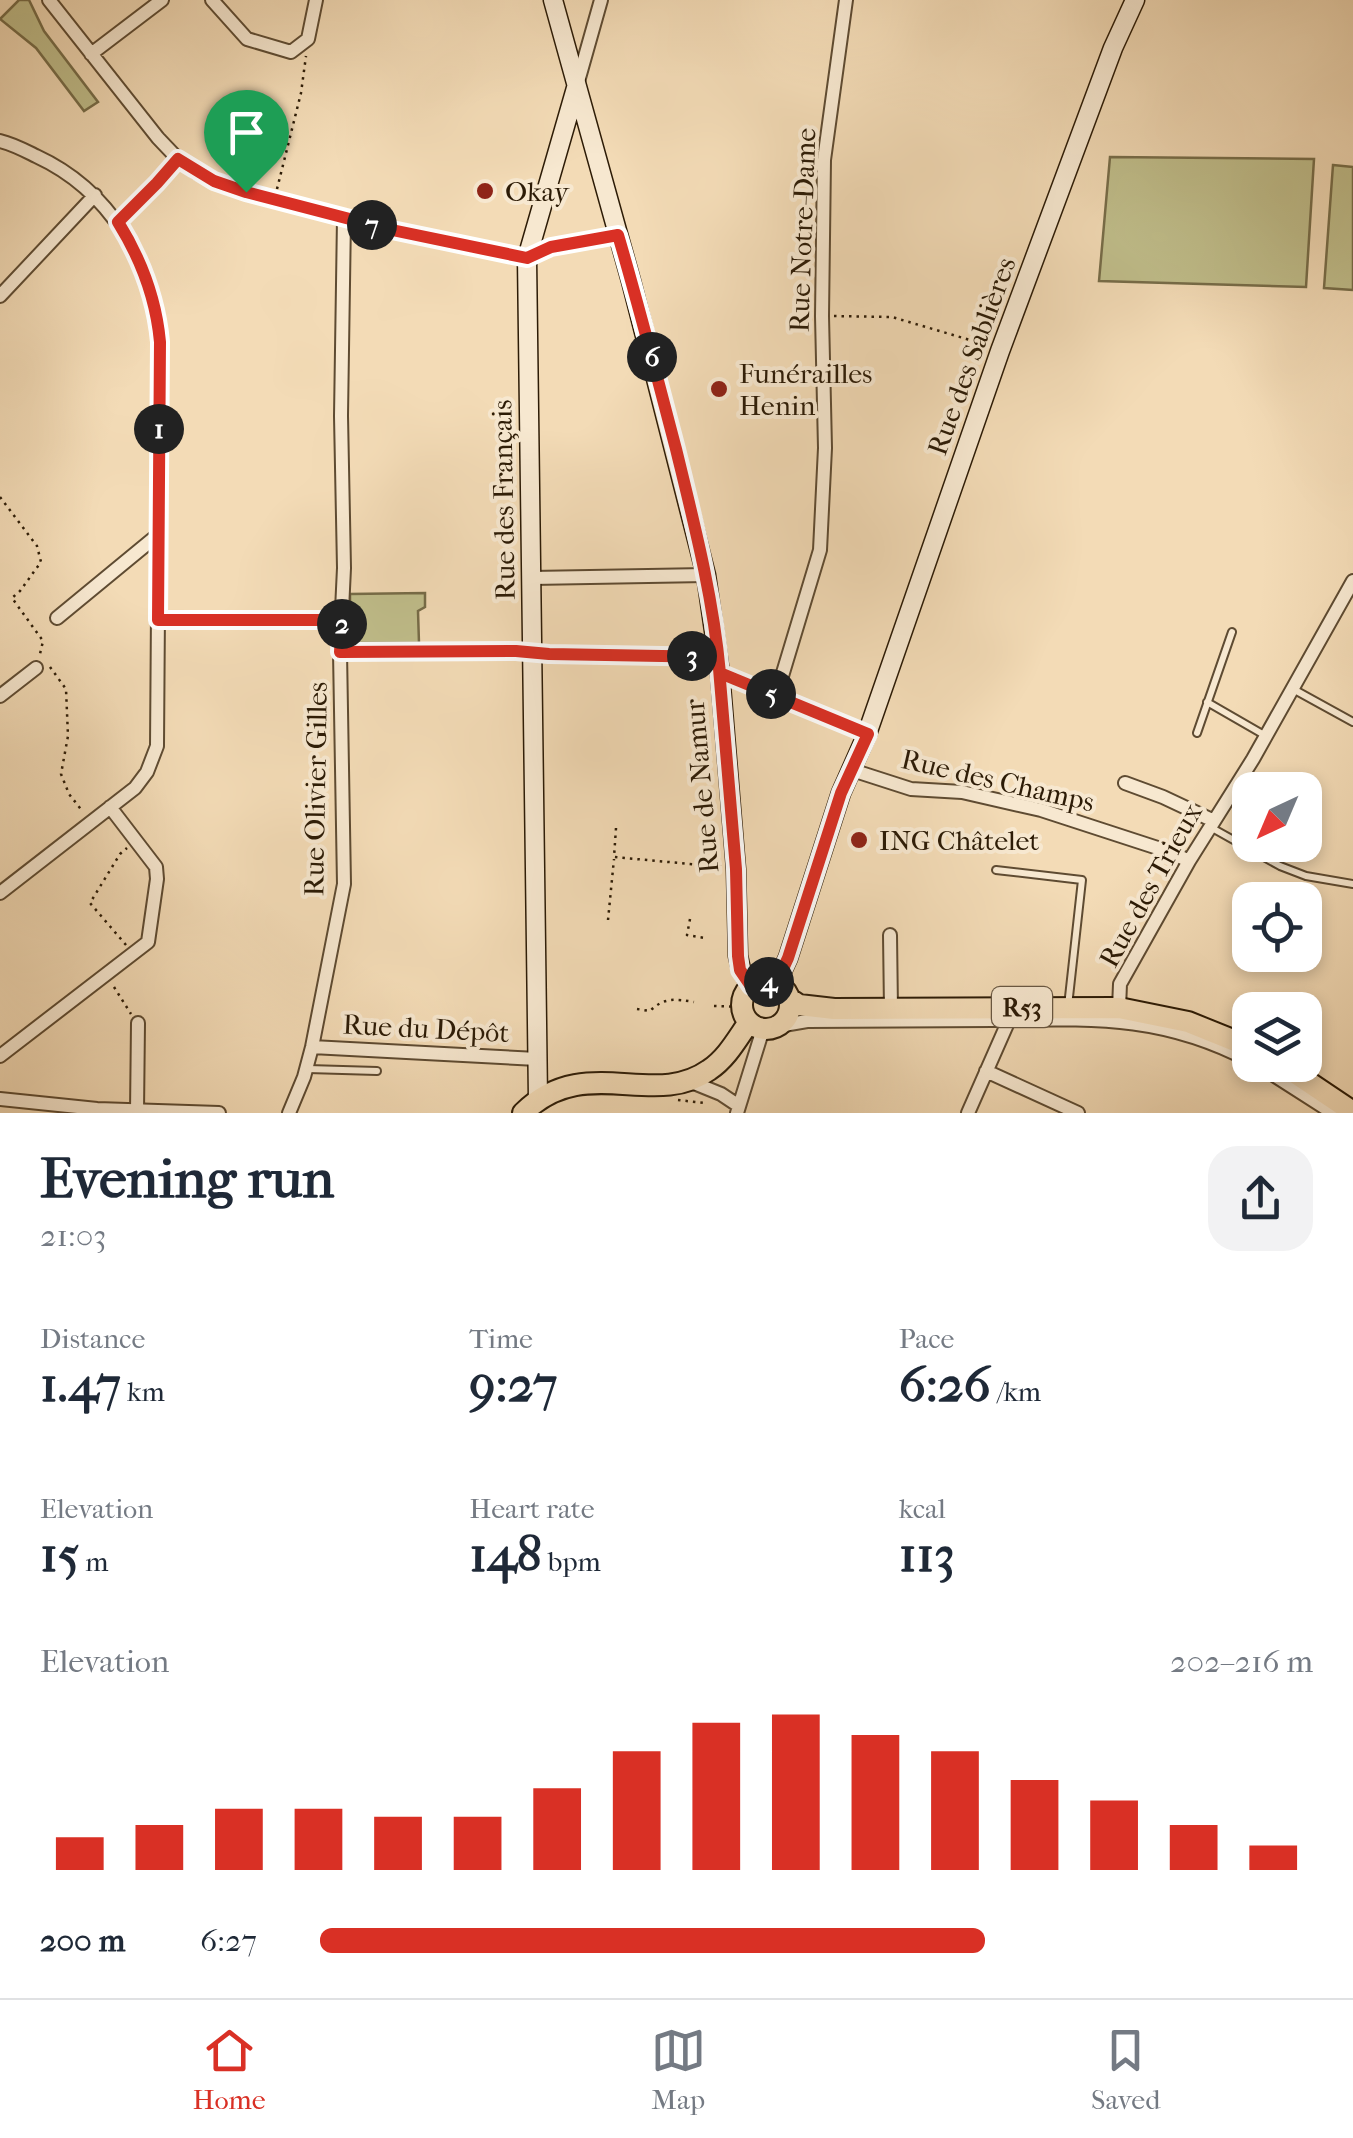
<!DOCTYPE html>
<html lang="en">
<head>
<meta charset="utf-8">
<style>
	body { margin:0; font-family:"IM FELL French Canon",serif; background:#f2f2f3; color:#1f2937; height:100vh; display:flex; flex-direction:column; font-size:38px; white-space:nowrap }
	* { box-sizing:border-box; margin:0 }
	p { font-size:32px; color:#747a83 }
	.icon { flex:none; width:55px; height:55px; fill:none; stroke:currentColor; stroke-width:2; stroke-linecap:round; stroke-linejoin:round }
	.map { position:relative; height:1113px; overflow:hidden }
	.side { display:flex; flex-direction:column; background:#fff; flex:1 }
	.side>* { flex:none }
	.needle { width:65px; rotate:224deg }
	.buttons { position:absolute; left:1232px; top:772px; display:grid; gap:20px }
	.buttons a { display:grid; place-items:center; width:90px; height:90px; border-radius:20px; background:#fff; box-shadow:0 5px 15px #0003; font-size:50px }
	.pin { position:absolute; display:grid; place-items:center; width:85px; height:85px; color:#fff; margin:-102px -42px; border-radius:50% 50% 50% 0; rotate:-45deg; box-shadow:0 0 10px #0007 }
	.pin .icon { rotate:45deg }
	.km { position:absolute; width:50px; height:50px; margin:-25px; border-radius:50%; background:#222; color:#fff; font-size:28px; line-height:50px; text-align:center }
	.round { display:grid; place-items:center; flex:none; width:105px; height:105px; border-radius:30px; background:#f2f2f3 }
	.summary { display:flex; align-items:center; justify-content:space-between; height:170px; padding:0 40px }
	h1 { font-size:55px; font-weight:700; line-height:75px }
	.metrics { display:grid; grid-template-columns:repeat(3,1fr); gap:15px; height:170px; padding:10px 40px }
	.metrics div { display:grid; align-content:center }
	.metrics b { font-size:50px; font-weight:700 }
	.metrics small { font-size:28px; font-weight:400 }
	.metrics p { font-size:28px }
	.chart { height:280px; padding:20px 40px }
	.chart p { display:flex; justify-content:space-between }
	.chart svg { width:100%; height:180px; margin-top:10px; stroke:#d93025; stroke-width:6 }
	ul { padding:0 40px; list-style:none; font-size:32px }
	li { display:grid; grid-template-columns:160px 120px 1fr; align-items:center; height:75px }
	li i { height:25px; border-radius:12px; background:#d93025 }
	.dock { display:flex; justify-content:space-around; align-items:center; height:140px; border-top:2px solid #e0e1e3; background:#fff; font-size:28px; color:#747a83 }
	.dock a { display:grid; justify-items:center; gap:5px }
	.dock .current { color:#d93025 }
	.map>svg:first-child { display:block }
	.green { fill:#c0be8b; stroke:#766c48; stroke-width:2.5 }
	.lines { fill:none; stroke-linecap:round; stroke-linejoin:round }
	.lane-casing { stroke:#5e4b32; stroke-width:10 }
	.street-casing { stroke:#5e4b32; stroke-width:16 }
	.secondary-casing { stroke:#2c1b06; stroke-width:21 }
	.primary-casing { stroke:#2c1b06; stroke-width:24 }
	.path { stroke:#2c1b06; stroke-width:2.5; stroke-dasharray:2.5 5; stroke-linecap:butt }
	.lane { stroke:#f7e8d0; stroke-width:6 }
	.street { stroke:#f7e8d0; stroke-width:12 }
	.secondary { stroke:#f7e8d0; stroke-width:18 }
	.primary { stroke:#f3dbb6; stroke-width:20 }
	.route-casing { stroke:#fff; stroke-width:20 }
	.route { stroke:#d93025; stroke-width:12 }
	.poi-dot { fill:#8f2418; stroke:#f7e8d0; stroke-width:4 }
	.labels { text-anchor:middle; stroke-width:8; stroke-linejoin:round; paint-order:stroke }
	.shield { fill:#f7e8d0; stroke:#695843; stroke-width:2.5 }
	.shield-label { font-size:25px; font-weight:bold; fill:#2c1b06 }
	.poi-label { font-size:28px; fill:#2c1b06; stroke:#f7e8d0; text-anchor:start }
	.street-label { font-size:28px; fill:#2c1b06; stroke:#f7e8d0 }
</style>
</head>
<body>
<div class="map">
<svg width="1353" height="1113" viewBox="0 0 1353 1113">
	<rect width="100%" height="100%" fill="#f3dbb6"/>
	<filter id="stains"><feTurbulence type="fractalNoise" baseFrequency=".002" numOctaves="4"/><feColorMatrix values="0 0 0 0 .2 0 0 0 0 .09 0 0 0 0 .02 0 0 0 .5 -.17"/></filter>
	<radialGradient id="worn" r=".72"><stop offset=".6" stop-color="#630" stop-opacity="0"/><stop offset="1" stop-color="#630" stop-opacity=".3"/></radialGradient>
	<path class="green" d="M19 0H29L44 31 98 102 84 111 36 48 0 19Z
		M1110 157 1314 159 1306 287 1099 281Z
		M1333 165 1353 167V290L1324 288Z
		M425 593V607L418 611 419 643H350V594Z"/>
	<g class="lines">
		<g class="lane-casing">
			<path id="lane" d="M1293 689 1353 722
				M1207 702 1266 736
				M1197 733 1232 632
				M1212 828 1280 866 1306 876 1353 884
				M996 870 1082 880 1068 1006
				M308 1069 377 1071"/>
		</g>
		<g class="street-casing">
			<path id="street" d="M49 0 158 138 178 159 196 172 230 188 344 218 511 255 527 258 551 247 618 235
				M212 0 247 39 291 52 308 39 316 0
				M91 54 162 0
				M577 85 601 0
				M0 141C13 144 24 150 36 156 110 190 153 263 160 342L157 746 147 772 135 788 0 893
				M118 222 157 183 178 159
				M0 296 95 195
				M532 578 706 575
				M57 618 159 534
				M340 652 516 651 549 654 718 657
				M720 673 867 734
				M0 696 36 668
				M776 696 820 550 825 448 822 316 824 160 846 0
				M852 770 911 789 962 792 1041 810 1170 852 1189 861
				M1125 783 1163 797 1214 821
				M890 935 891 1009
				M1119 1008 1120 984 1189 861 1253 759 1353 581
				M778 1026 807 1021C869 1021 931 1020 993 1020 1089 1019 1161 1014 1250 1061
				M312 1047 537 1059
				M0 1056 148 942 157 879 156 867 110 807
				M1258 1065 1333 1113
				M986 1071 1078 1113
				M689 1081 721 1094 739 1106
				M0 1099 97 1109 219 1113
				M137 1111 138 1023
				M289 1113 304 1077 312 1047 344 884 340 652 344 568 341 416 344 218
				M737 1113 763 1029
				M968 1113 1009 1020"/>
		</g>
		<g class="secondary-casing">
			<path id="secondary" d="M553 0 631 281 706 575 720 673 736 869 738 956 741 969 751 986
				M776 984 788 958 841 793 867 734 1000 351 1113 48 1135 0
				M538 1099 527 258 576 88"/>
		</g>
		<g class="primary-casing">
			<path id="primary" d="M742 1005a24 24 0 1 1 48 0a24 24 0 1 1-48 0Z
				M790 999 799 1005 834 1009 1119 1008 1188 1022 1250 1047
				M1283 1065 1353 1112
				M523 1113C585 1052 653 1110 709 1070 727 1058 737 1039 749 1022"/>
		</g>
		<path class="path" d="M277 189 301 93 306 56
			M834 316 892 317 970 340
			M0 497 37 546 41 562 20 591 12 598 43 641 40 654 42 657
			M169 620H326
			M50 667 66 689 68 736 61 774 69 794 83 812
			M616 828 614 857 723 867
			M690 919 687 935 705 938
			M608 920 614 859
			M126 945 90 903 120 854 127 848
			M114 987 131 1014
			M714 1006 742 1007
			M637 1009 650 1011C664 997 676 999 694 1002
			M678 1100 704 1103"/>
		<use href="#lane" class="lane"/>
		<use href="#street" class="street"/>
		<use href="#secondary" class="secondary"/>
		<use href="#primary" class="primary"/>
	</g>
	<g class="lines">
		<g class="route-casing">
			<path id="route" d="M246 192 214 181 178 159 157 183 118 222C141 259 156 298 160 342L158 620H342L340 652 516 651 549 654 718 657 736 869 738 956 740 970 751 986 766 981 776 984 788 958 841 793 868 734 720 673C713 596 694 523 676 449 657 377 639 306 618 235L551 247 527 258 392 230 246 192"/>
		</g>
		<use href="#route" class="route"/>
	</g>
	<g class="poi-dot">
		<circle cx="485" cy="191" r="10"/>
		<circle cx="719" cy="389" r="10"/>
		<circle cx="859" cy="840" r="10"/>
	</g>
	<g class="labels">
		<rect class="shield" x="992" y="987" width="60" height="40" rx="8"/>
		<g class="shield-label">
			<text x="1022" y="1016">R53</text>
		</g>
		<g class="poi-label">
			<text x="505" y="201">Okay</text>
			<text x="739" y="383">Funérailles<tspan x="739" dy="32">Henin</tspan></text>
			<text x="879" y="850">ING Châtelet</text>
		</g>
		<g class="street-label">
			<text transform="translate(802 230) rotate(-88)" y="10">Rue Notre-Dame</text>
			<text transform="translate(971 356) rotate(-70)" y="10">Rue des Sablières</text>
			<text transform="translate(503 500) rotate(-91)" y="10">Rue des Français</text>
			<text transform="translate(998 780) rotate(13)" y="10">Rue des Champs</text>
			<text transform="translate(701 786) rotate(-95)" y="10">Rue de Namur</text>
			<text transform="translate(315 789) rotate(-89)" y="10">Rue Olivier Gilles</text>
			<text transform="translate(1150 885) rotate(-61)" y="10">Rue des Trieux</text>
			<text transform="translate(426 1028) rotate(3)" y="10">Rue du Dépôt</text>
		</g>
	</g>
	<rect width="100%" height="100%" filter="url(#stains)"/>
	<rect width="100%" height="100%" fill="url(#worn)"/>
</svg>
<div class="buttons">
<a><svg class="needle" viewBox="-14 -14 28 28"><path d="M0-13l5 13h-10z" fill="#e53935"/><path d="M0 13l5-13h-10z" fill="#747a83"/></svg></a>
<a><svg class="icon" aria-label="locate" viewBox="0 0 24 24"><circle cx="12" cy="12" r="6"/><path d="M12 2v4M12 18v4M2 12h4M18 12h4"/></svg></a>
<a><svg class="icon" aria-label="layers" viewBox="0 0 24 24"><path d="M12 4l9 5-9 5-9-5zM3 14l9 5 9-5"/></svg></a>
</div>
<div class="pin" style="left:246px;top:192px;background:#1e9e55"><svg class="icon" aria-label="arrive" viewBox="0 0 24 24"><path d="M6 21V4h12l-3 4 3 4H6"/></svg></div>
<b class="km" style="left:159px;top:429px">1</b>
<b class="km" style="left:342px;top:624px">2</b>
<b class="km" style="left:692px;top:656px">3</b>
<b class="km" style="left:769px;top:982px">4</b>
<b class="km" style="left:771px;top:694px">5</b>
<b class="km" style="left:652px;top:357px">6</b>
<b class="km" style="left:372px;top:225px">7</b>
</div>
<section class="side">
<div class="summary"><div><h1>Evening run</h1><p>21:03</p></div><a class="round"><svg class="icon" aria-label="share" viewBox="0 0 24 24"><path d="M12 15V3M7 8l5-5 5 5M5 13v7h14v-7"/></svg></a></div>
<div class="metrics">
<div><p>Distance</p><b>1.47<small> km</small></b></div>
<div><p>Time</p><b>9:27</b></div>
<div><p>Pace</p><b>6:26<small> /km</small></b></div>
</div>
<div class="metrics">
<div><p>Elevation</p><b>15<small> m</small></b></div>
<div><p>Heart rate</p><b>148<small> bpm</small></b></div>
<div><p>kcal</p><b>113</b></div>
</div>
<div class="chart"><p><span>Elevation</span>202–216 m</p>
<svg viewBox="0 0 160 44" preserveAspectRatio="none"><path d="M5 44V36M15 44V33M25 44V29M35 44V29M45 44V31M55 44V31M65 44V24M75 44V15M85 44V8M95 44V6M105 44V11M115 44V15M125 44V22M135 44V27M145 44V33M155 44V38"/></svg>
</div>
<ul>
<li><b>200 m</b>6:27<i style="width:67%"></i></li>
</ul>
</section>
<nav class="dock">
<a class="current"><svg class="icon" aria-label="home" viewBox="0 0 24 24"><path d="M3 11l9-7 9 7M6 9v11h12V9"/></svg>Home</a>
<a><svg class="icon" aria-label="map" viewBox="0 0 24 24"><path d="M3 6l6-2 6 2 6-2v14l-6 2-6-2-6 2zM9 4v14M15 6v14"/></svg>Map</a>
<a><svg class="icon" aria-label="saved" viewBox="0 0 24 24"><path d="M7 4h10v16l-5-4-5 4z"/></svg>Saved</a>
</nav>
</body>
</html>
